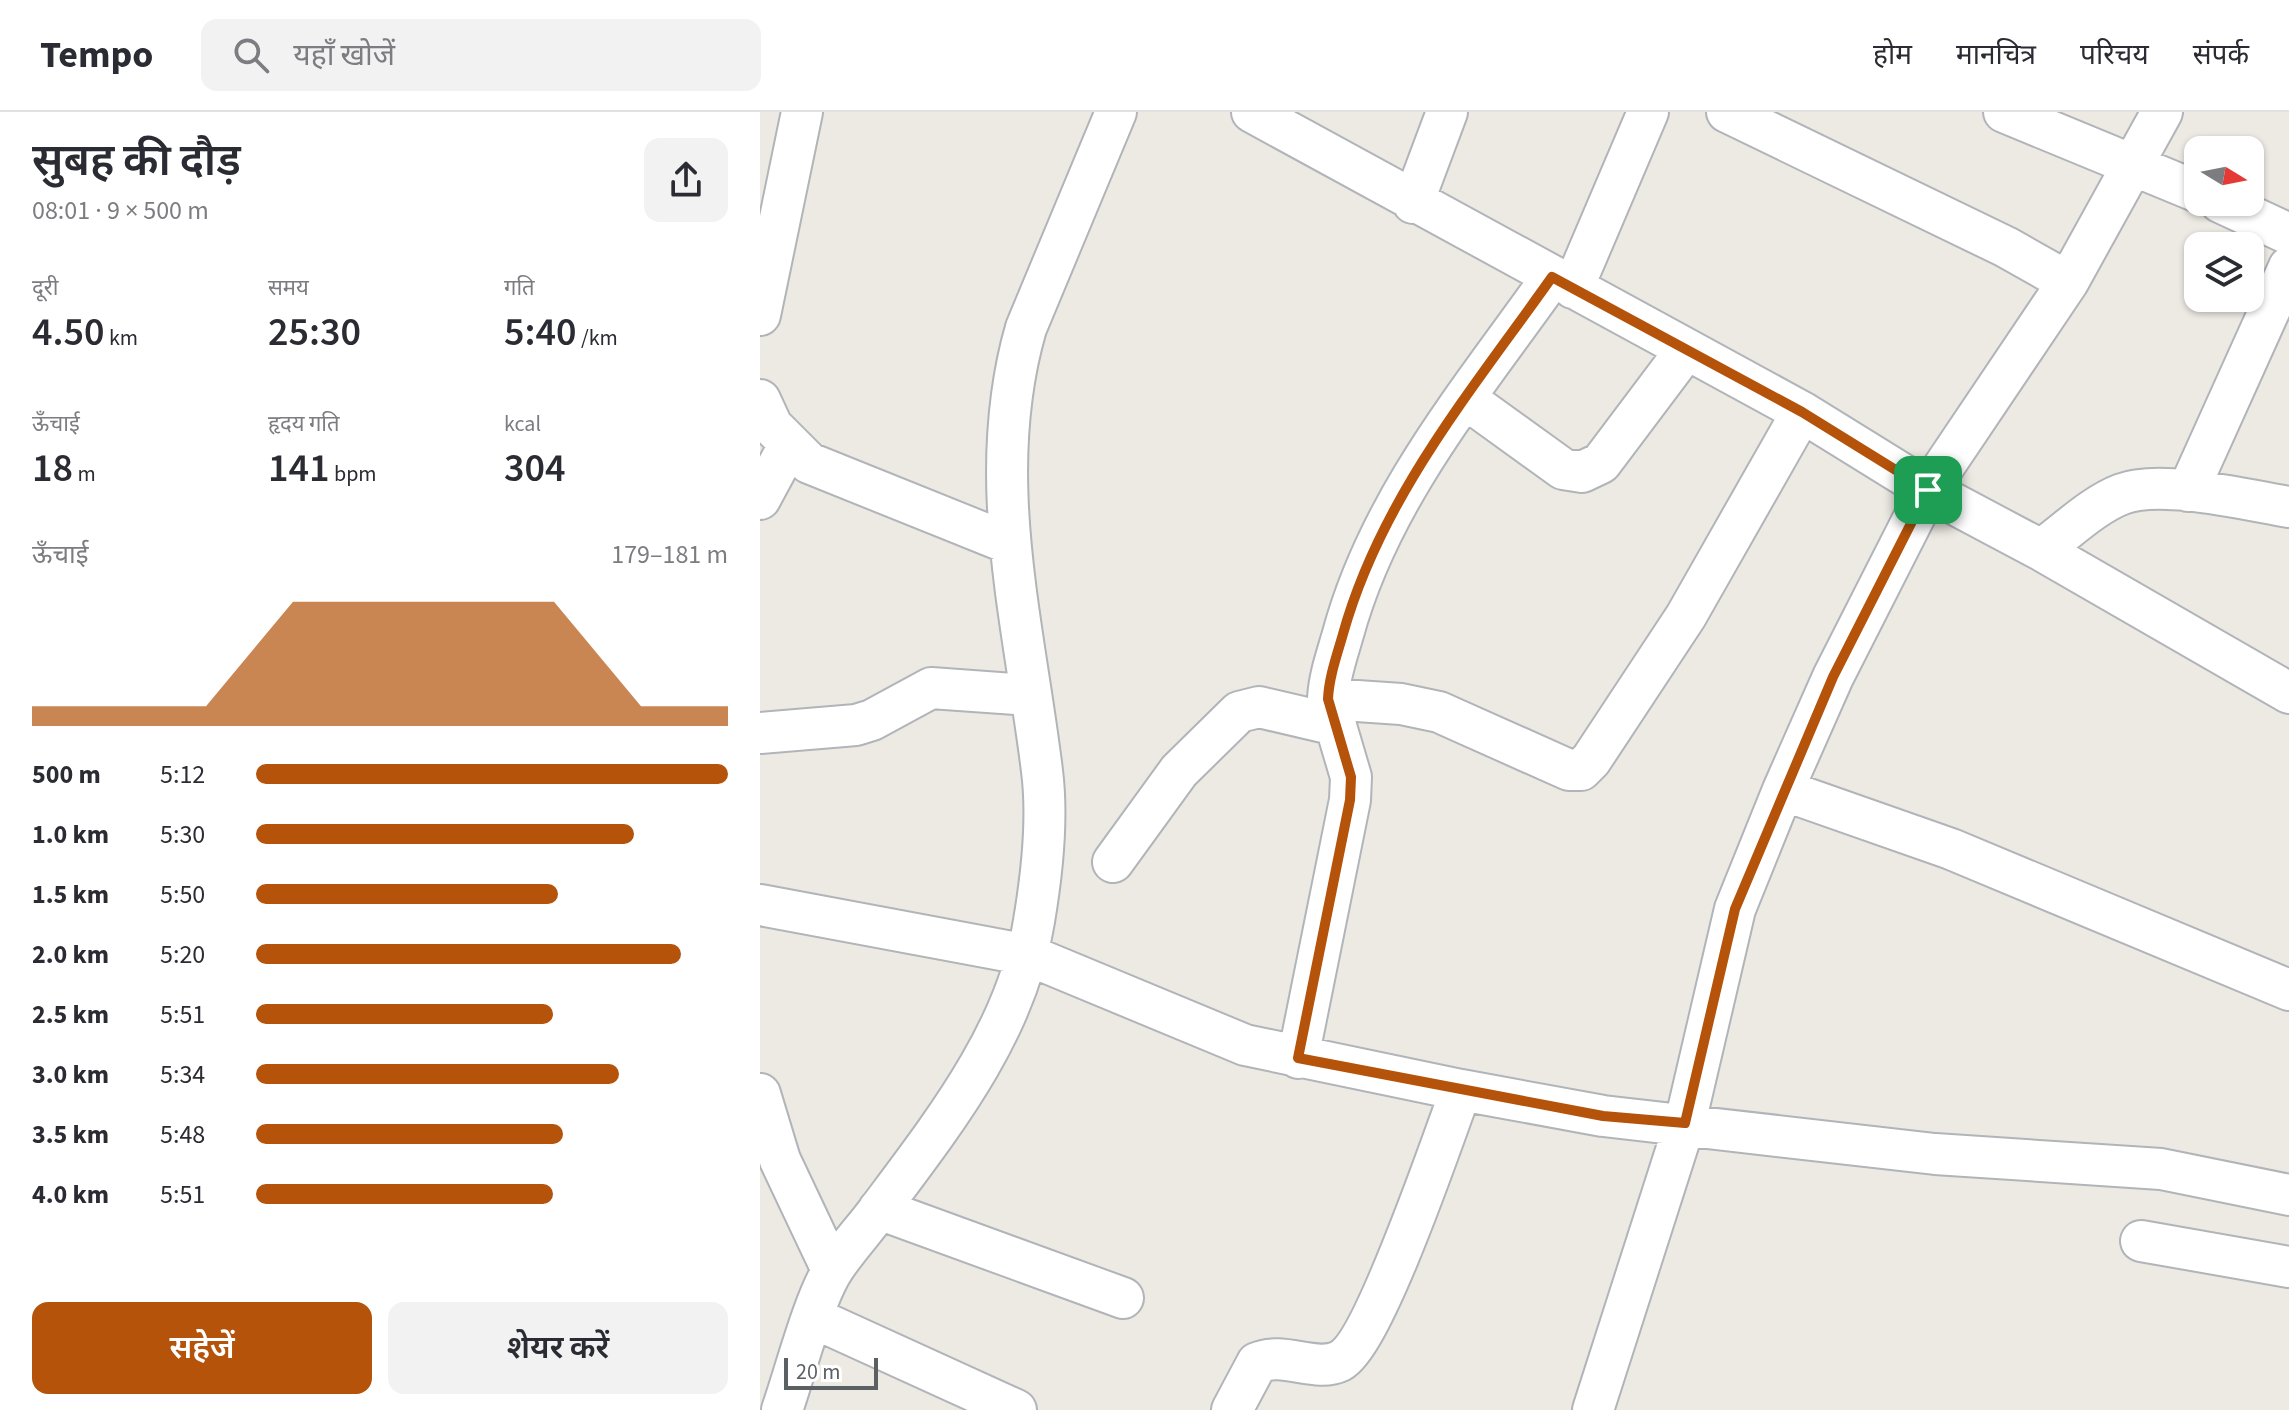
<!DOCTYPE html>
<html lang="hi">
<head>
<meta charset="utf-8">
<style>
	body { margin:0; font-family:"Source Sans 3","Noto Sans Devanagari",sans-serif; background:#f2f2f3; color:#2b2b33; height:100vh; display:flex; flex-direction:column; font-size:30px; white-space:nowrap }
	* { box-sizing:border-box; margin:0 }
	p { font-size:26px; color:#7c7c81 }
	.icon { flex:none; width:44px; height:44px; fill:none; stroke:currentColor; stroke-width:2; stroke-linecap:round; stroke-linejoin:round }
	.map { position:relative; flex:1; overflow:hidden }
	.details { display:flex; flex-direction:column; background:#fff; width:760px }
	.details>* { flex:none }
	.needle { width:52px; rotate:100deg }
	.fabs { position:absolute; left:1424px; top:24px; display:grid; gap:16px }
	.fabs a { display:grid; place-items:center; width:80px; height:80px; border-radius:16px; background:#fff; box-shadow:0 2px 6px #0004; font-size:40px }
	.scale { position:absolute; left:24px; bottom:20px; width:94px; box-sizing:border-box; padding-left:8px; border:4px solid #5b6063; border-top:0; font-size:22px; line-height:28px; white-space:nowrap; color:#5b6063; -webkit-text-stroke:6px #fff; paint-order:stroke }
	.pin { position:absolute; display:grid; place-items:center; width:68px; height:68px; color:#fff; margin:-34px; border-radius:16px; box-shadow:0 4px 12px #0006 }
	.round { display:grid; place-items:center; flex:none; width:84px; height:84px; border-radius:16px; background:#f2f2f3 }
	.summary { display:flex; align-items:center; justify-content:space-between; height:136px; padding:0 32px }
	h1 { font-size:44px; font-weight:600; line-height:60px }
	.metrics { display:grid; grid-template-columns:repeat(3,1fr); gap:12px; height:136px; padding:8px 32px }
	.metrics div { display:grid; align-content:center }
	.metrics b { font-size:40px; font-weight:600 }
	.metrics small { font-size:22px; font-weight:400 }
	.metrics p { font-size:22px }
	.chart { height:224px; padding:16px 32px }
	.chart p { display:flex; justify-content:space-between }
	.chart svg { width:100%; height:144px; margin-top:8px; fill:#b45309; opacity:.7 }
	.action { display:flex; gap:16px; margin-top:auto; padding:16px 32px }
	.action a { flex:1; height:92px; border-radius:16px; background:#b45309; color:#fff; font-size:32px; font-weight:600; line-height:92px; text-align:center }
	.action a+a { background:#f2f2f3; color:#2b2b33 }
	ul { padding:0 32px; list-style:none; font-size:26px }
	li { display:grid; grid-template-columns:128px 96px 1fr; align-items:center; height:60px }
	li i { height:20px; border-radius:10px; background:#b45309 }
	header { display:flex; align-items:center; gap:48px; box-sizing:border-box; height:112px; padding:0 40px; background:#fff; border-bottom:2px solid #e1e1e2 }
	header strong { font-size:38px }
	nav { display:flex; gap:44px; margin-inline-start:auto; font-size:28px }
	.search { width:560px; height:72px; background:#f2f2f3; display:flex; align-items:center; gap:20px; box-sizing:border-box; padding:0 28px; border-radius:16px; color:#7c7c81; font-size:30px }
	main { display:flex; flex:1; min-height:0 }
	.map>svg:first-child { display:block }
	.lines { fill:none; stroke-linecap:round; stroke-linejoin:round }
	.minor-casing { stroke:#b1b4b8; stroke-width:44 }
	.minor { stroke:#fff; stroke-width:40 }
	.route-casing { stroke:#fff; stroke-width:16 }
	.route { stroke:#b45309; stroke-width:10 }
</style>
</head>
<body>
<header>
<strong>Tempo</strong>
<div class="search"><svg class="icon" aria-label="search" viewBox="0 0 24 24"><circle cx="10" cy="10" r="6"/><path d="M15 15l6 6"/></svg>यहाँ खोजें</div>
<nav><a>होम</a><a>मानचित्र</a><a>परिचय</a><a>संपर्क</a></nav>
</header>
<main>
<section class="details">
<div class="summary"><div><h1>सुबह की दौड़</h1><p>08:01 · 9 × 500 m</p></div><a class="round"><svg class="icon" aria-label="share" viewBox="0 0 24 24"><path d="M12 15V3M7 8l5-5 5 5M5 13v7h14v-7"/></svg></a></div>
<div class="metrics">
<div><p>दूरी</p><b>4.50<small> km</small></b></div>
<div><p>समय</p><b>25:30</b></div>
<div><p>गति</p><b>5:40<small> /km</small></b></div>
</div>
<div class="metrics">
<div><p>ऊँचाई</p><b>18<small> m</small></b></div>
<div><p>हृदय गति</p><b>141<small> bpm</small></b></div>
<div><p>kcal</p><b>304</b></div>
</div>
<div class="chart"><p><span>ऊँचाई</span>179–181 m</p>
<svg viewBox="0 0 160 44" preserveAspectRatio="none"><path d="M0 44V38L10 38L20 38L30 38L40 38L50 22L60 6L70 6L80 6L90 6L100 6L110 6L120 6L130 22L140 38L150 38L160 38V44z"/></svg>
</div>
<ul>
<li><b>500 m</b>5:12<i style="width:100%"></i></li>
<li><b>1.0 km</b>5:30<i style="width:80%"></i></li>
<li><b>1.5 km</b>5:50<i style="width:64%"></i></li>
<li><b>2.0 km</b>5:20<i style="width:90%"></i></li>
<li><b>2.5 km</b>5:51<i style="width:63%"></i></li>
<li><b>3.0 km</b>5:34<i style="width:77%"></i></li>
<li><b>3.5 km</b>5:48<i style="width:65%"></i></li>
<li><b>4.0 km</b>5:51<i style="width:63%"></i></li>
</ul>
<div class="action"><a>सहेजें</a><a>शेयर करें</a></div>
</section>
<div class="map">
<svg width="1529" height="1298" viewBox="0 0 1529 1298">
	<rect width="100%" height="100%" fill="#edeae3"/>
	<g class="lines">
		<g class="minor-casing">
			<path id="minor" d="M492 0 1042 300 1168 378 1281 438 1529 581
				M967 0 1246 135 1308 170
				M1244 0 1438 80
				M1460 90 1529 122
				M653 91 687 0
				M792 165C712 278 620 386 583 522 577 543 569 565 568 587L641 592 679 600 809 658H821L831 648 926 504 1042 300
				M813 176 888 0
				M0 203 42 0
				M706 287 803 357 822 360 841 351 926 238
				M0 288 12 314 49 351 248 431
				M1428 379 1529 155
				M0 387 28 335
				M1281 438C1306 420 1333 393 1362 382 1401 367 1487 388 1529 395
				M0 621 96 613 112 608 171 576 268 583
				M1023 678 1191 737 1529 878
				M353 750 419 659 479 600 499 595 576 613
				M0 793 268 843 485 933 701 978 843 1004 1175 1042 1401 1057 1529 1083
				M538 946 590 688 591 665 568 587
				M0 982 20 1048 72 1158
				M119 1097 363 1186
				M1381 1129 1529 1155
				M54 1206 256 1298
				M22 1298C35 1261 54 1186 74 1156 87 1136 104 1118 118 1099 183 1012 257 919 274 809 282 762 288 706 282 659 264 511 223 364 266 216L356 0
				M472 1298 497 1251C523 1239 556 1261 580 1249 614 1231 684 1024 701 978
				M833 1298 925 1011 975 797 1023 678 1073 565 1168 378 1308 170 1402 0"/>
		</g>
		<use href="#minor" class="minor"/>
	</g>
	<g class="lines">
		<g class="route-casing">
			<path id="route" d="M792 165 1042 300 1168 378 1073 565 975 797 925 1011 843 1004 538 946 590 688 591 665 568 587C569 565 577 543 583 522 621 386 712 278 792 165Z"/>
		</g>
		<use href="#route" class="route"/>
	</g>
</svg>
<div class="fabs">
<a><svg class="needle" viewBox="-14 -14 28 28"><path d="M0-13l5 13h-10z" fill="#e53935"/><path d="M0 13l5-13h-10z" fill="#7c7c81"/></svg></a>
<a><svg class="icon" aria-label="layers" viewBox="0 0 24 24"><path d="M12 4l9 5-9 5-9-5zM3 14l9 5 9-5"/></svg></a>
</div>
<div class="scale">20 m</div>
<div class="pin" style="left:1168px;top:378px;background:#1e9e55"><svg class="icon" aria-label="arrive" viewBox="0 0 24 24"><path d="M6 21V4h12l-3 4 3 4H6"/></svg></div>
</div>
</main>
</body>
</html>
